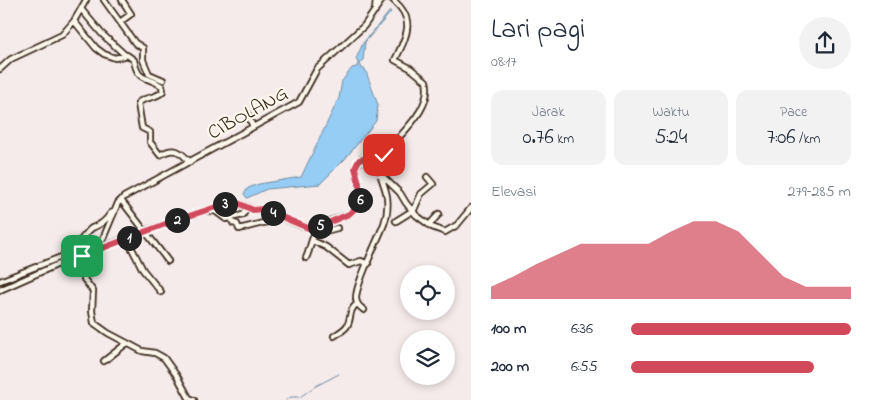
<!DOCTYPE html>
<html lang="id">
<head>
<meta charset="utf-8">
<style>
	body { margin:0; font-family:"Indie Flower",sans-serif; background:#f2f2f3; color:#1f2937; height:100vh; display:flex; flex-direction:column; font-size:19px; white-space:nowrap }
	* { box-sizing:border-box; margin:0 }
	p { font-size:16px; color:#747a83 }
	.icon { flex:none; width:28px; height:28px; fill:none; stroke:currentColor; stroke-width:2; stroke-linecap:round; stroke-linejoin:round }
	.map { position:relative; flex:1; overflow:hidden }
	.side { display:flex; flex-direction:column; background:#fff; width:400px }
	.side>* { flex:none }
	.buttons { position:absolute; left:400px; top:265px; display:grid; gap:10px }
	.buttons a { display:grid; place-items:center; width:55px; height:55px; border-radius:50%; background:#fff; box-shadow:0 2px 8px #0003; font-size:25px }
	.pin { position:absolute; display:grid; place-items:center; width:42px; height:42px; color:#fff; margin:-21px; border-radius:10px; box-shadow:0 2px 8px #0006 }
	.km { position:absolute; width:25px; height:25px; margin:-12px; border-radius:50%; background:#222; color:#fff; font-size:14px; line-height:25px; text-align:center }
	.round { display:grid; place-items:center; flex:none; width:52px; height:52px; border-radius:26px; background:#f2f2f3 }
	.summary { display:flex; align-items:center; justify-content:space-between; height:85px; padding:0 20px }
	h1 { font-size:28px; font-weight:600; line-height:38px }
	.stats { display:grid; grid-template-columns:repeat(3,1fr); gap:8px; height:85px; padding:5px 20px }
	.stats div { display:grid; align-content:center; border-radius:12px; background:#f2f2f3; text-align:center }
	.stats b { font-size:21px; font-weight:600 }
	.stats small { font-size:14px; font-weight:400 }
	.stats p { font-size:14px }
	.chart { height:140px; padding:10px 20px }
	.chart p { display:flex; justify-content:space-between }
	.chart svg { width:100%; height:90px; margin-top:5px; fill:#d1495b; opacity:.7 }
	ul { padding:0 20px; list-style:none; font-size:16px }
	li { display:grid; grid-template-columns:80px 60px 1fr; align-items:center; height:38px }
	li i { height:12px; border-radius:6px; background:#d1495b }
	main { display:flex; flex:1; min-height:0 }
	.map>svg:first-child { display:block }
	.water { fill:#95cdf5; stroke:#718c9f }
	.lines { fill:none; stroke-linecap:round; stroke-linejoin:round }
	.stream { stroke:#718c9f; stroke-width:1 }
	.minor-casing { stroke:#3b2a1e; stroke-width:8 }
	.minor { stroke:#fbf7ec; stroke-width:4.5 }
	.route-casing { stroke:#fff; stroke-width:10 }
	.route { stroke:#d1495b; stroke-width:6 }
	.labels { text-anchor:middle; stroke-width:4.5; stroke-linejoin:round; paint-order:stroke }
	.street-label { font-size:20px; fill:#3b2a1e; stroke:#fbf7ec }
</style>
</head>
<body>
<main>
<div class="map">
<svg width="471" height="400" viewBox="0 0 471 400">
	<rect width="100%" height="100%" fill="#f6ebeb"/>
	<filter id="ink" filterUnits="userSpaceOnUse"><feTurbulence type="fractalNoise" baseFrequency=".02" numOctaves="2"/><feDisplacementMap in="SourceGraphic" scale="10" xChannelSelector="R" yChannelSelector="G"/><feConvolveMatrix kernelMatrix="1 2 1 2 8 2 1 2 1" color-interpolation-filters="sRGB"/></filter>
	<g filter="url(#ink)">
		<path class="water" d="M390 11 391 12 365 42 363 61 360 63 362 69H365L378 105 376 121 345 159 320 184 267 189 247 198 244 194 248 188 259 184 301 177 339 98 342 81 352 68 357 67 358 63 356 59 363 43Z"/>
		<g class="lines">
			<path class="stream" d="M286 400 291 397H300L314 387 339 374"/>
			<g class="minor-casing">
				<path id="minor" d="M104 0 135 43 143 48V60L149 74 163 80
					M81 9 102 34 125 55
					M375 11 376 0
					M74 21 96 48 104 54 115 58 127 55 134 60C138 83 147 75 162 86L163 91C157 99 145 96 138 103L142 128 150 132V142L160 155C174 146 180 151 190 162
					M120 22 131 14 122 0
					M0 69 11 59 62 35 74 21 86 0
					M248 115 253 127
					M121 200 168 261
					M205 211H215L226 219 243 215 247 207
					M413 212 421 194 433 184 427 177
					M231 217 233 223 237 224 239 229 275 220 278 216
					M396 221 412 211
					M429 225 439 214
					M314 234 337 228
					M127 239 143 270 161 292
					M313 241 326 247 349 265 361 261 368 264
					M70 254C75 248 87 231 92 228 101 224 105 222 111 213L114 212
					M82 256 87 259 88 263 84 279 93 291 92 311 94 323 108 333 142 351 155 353 164 358 177 376 189 398 194 400
					M306 258C311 248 311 235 319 227
					M0 281 102 241 118 203 124 197 299 102 317 69 364 26 382 0
					M0 290 54 266 145 231 228 203 240 204 254 210 263 209 302 226 311 228 349 214 358 206 360 202 359 183 355 168 361 159 369 163 400 193 406 203 416 215 432 227 445 232 457 225 471 208
					M364 310C360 307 356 304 356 298 356 283 378 240 384 224 387 216 388 205 387 197 384 177 372 171 387 151 402 132 433 108 426 81L410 68 395 60C406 37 417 20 393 0
					M334 336C339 333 344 330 347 326 352 318 348 310 357 304
					M104 361 127 343"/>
			</g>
			<use href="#minor" class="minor"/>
		</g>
	</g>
	<g class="lines" filter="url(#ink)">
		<g class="route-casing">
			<path id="route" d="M82 256 168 223 228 203 240 204 253 210 263 209 308 228 323 225 349 214 358 206 360 202 359 183 355 168 359 160 362 159 367 161 379 172 384 155"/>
		</g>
		<use href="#route" class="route"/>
	</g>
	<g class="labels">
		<g class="street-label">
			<text transform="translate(247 112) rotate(-29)" y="7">CIBOLANG</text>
		</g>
	</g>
</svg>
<div class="buttons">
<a><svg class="icon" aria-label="locate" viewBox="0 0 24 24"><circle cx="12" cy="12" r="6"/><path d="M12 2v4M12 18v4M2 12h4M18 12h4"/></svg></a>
<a><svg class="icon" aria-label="layers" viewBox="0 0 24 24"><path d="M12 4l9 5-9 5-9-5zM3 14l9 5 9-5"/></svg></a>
</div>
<div class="pin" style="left:82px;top:256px;background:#1e9e55"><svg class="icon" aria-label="arrive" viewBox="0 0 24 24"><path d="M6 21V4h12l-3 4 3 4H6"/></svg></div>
<div class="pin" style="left:384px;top:155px;background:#d93025"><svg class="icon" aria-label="check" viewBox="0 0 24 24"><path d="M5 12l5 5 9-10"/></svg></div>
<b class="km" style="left:129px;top:238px">1</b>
<b class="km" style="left:177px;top:220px">2</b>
<b class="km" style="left:225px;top:204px">3</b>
<b class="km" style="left:273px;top:213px">4</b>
<b class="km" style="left:320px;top:226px">5</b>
<b class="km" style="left:360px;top:200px">6</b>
</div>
<section class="side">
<div class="summary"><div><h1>Lari pagi</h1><p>08:17</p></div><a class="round"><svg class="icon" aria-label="share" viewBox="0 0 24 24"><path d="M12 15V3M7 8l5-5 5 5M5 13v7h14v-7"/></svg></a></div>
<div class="stats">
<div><p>Jarak</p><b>0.76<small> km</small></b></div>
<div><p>Waktu</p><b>5:24</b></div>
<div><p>Pace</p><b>7:06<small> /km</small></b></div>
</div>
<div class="chart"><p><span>Elevasi</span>279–285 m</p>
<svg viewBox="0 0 160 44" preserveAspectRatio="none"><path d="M0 44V38L10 33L20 27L30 22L40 17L50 17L60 17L70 17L80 11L90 6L100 6L110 11L120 22L130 33L140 38L150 38L160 38V44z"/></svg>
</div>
<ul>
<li><b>100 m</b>6:36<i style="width:100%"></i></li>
<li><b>200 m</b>6:55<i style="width:83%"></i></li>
</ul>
</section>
</main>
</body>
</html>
